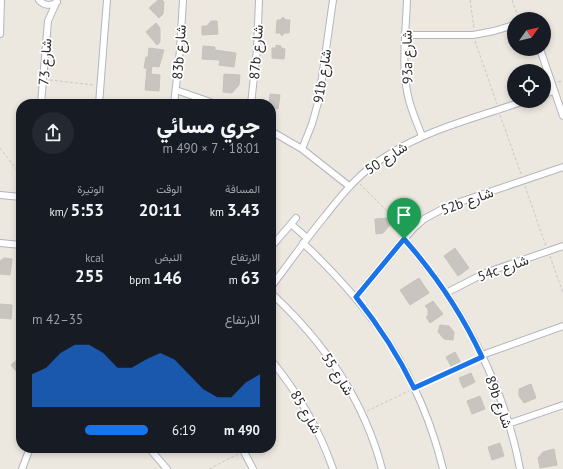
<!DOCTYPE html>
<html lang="ar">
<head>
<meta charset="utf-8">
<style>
	body { margin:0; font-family:"PT Sans",Vazirmatn,sans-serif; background:#242831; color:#f1f3f6; direction:rtl; height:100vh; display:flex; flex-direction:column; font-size:15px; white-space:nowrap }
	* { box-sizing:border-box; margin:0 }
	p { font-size:13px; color:#9ea1a6 }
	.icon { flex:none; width:22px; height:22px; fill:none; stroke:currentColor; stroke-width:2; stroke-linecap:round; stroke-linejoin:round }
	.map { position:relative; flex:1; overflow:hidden; direction:ltr }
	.side { position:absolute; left:16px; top:99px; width:260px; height:354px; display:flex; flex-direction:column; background:#171b24; border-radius:16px; box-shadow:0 2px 6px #0003; direction:rtl }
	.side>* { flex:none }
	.needle { width:26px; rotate:56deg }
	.tools { position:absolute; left:507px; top:12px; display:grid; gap:8px }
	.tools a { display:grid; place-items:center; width:44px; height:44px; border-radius:50%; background:#171b24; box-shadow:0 2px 6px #0003; font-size:20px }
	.pin { position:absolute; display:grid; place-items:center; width:34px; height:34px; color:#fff; margin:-41px -17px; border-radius:50% 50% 50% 0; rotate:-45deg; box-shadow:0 0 4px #0007 }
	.pin .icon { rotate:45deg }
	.round { display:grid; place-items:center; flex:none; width:42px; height:42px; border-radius:21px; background:#242831 }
	.overview { display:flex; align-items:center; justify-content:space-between; height:68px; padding:0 16px }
	h1 { font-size:22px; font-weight:800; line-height:30px }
	.metrics { display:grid; grid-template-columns:repeat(3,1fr); gap:6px; height:68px; padding:4px 16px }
	.metrics div { display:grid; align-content:center }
	.metrics b { font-size:17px; font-weight:800 }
	.metrics small { font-size:11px; font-weight:400 }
	.metrics p { font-size:11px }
	.chart { height:112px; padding:8px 16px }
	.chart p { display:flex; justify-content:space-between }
	.chart svg { width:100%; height:72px; margin-top:4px; fill:#1a73e8; opacity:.7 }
	ul { padding:0 16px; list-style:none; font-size:13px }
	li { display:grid; grid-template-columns:64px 48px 1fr; align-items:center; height:30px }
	li i { height:10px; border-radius:5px; background:#1a73e8 }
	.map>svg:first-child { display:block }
	.building { fill:#c8c4bf; stroke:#c7c3ba }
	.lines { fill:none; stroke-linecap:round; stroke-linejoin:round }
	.minor-casing { stroke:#b4b5be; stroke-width:8 }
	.path { stroke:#c8c8c8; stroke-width:1; stroke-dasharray:3 2; stroke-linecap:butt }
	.minor { stroke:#fff; stroke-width:6 }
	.route-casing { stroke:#fff; stroke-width:8 }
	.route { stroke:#1a73e8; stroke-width:5 }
	.labels { text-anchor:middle; stroke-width:3.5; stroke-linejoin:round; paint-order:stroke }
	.street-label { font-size:14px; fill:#2c2c2c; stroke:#fff }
</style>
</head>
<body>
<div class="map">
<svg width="563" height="469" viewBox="0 0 563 469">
	<rect width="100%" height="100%" fill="#ece8e0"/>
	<path class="building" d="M158 0H162L164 2 163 14 159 18 149 8Z
		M283 17 286 20H290L289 33H284L282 36 280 33H276L277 20H280Z
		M211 21H217L218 34 202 35V26H207Z
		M156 23 160 28V42L157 45 146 32Z
		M276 45 281 46V48L285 49 284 59 272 58V48H276Z
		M203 46 215 47V50L236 53 234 67 219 65 220 60 202 59Z
		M149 48 164 50 159 67 152 66 151 74 160 75 159 91 145 90 147 68H144L146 57H148Z
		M224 74 240 75 239 85 232 93 223 92Z
		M270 94 280 95 278 109 271 108V104H269Z
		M389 218 390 225 383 233 376 234 375 219Z
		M455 248 469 268 458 276 444 256Z
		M4 258 12 259 10 275 0 274V261Z
		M419 278 429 293 410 305 400 290Z
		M433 301 443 314 430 323 426 317 428 316V309L425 306Z
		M0 304 12 305 11 319 0 318Z
		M440 325 449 326 454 332 453 340 444 339 438 332Z
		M455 352 461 363 452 368 446 357Z
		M21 356V377L11 365Z
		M471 373 475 382 463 388 459 378Z
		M531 384 536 398 524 403 519 396V389Z
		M480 396 485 409 472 414 467 401Z
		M500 443 504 456 492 460 488 447Z
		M554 449 557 465 540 468 538 458 543 452Z"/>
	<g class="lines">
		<g class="minor-casing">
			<path id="minor" d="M39 0C44 6 51 6 57 2
				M407 0C406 31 401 65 408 96 411 110 417 123 422 136
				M0 34 1 0
				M406 35H473L494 31 514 25
				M540 49 563 116
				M176 90 216 104
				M544 94 554 91
				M41 104 48 21 56 3
				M99 104 107 0
				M174 104 180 50 183 0
				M251 104 257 49 259 0
				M271 131 302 149 349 186
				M302 149 312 124 319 99 333 0
				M0 195 21 197
				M291 224 307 238
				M404 239C461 303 504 384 520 469
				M0 243 21 245
				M303 243C373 309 420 375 443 469
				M272 246 296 218
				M271 287C289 263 306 239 325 216 343 193 362 170 388 155 428 129 479 117 524 101
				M271 293C323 341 364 400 382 469
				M446 293 485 273 563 246
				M356 297 404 239 414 228 424 219 448 206 563 167
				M482 355 563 326
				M271 360C298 393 319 429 333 469
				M508 424 563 405
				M149 448 167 469
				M242 448 253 469
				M22 469 30 448"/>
		</g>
		<path class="path" d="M470 0 474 28
			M512 0 519 19
			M475 41 497 104
			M50 80 94 85
			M558 82 563 81
			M500 115 521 174
			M0 148 21 175
			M360 184 406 230
			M525 186 546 246
			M550 256 563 293
			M419 386 477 360
			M367 411 409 391
			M209 469 238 454"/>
		<use href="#minor" class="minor"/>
	</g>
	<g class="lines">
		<g class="route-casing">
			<path id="route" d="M404 239C435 274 462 314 482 357L414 388C398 355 379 326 356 297Z"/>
		</g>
		<use href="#route" class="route"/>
	</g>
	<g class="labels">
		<g class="street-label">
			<text transform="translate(179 52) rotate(-86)" y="5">83b شارع</text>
			<text transform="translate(256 52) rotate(-86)" y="5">87b شارع</text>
			<text transform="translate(407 57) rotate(-91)" y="5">93a شارع</text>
			<text transform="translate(45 62) rotate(-86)" y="5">شارع 73</text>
			<text transform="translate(322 76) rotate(-81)" y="5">91b شارع</text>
			<text transform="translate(386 158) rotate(-33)" y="5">شارع 50</text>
			<text transform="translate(467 201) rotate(-20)" y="5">52b شارع</text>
			<text transform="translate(503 268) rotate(-20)" y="5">54c شارع</text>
			<text transform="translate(338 374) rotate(58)" y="5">شارع 55</text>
			<text transform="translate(499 402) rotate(70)" y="5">89b شارع</text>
			<text transform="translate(306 412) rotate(60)" y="5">شارع 85</text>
		</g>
	</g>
</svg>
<div class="tools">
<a><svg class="needle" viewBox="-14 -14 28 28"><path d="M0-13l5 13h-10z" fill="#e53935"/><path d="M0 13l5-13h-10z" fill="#9ea1a6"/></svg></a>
<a><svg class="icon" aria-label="locate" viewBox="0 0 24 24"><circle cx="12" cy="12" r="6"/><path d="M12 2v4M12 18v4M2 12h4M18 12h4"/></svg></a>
</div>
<div class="pin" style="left:404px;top:239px;background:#1e9e55"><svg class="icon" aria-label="arrive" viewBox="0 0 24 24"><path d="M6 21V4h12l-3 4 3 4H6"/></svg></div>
<section class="side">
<div class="overview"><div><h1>جري مسائي</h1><p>18:01 · 7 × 490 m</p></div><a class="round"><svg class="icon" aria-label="share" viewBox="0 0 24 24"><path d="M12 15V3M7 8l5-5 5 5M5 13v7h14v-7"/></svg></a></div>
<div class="metrics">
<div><p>المسافة</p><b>3.43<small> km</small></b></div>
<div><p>الوقت</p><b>20:11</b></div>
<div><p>الوتيرة</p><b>5:53<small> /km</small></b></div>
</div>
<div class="metrics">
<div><p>الارتفاع</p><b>63<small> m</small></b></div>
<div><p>النبض</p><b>146<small> bpm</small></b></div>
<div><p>kcal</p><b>255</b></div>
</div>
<div class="chart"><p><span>الارتفاع</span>35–42 m</p>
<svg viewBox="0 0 160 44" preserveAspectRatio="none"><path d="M0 44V24L10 20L20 11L30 6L40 6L50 11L60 20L70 20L80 15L90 11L100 15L110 24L120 33L130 38L140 38L150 29L160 24V44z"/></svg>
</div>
<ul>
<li><b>490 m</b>6:19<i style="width:54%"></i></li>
</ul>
</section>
</div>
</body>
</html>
